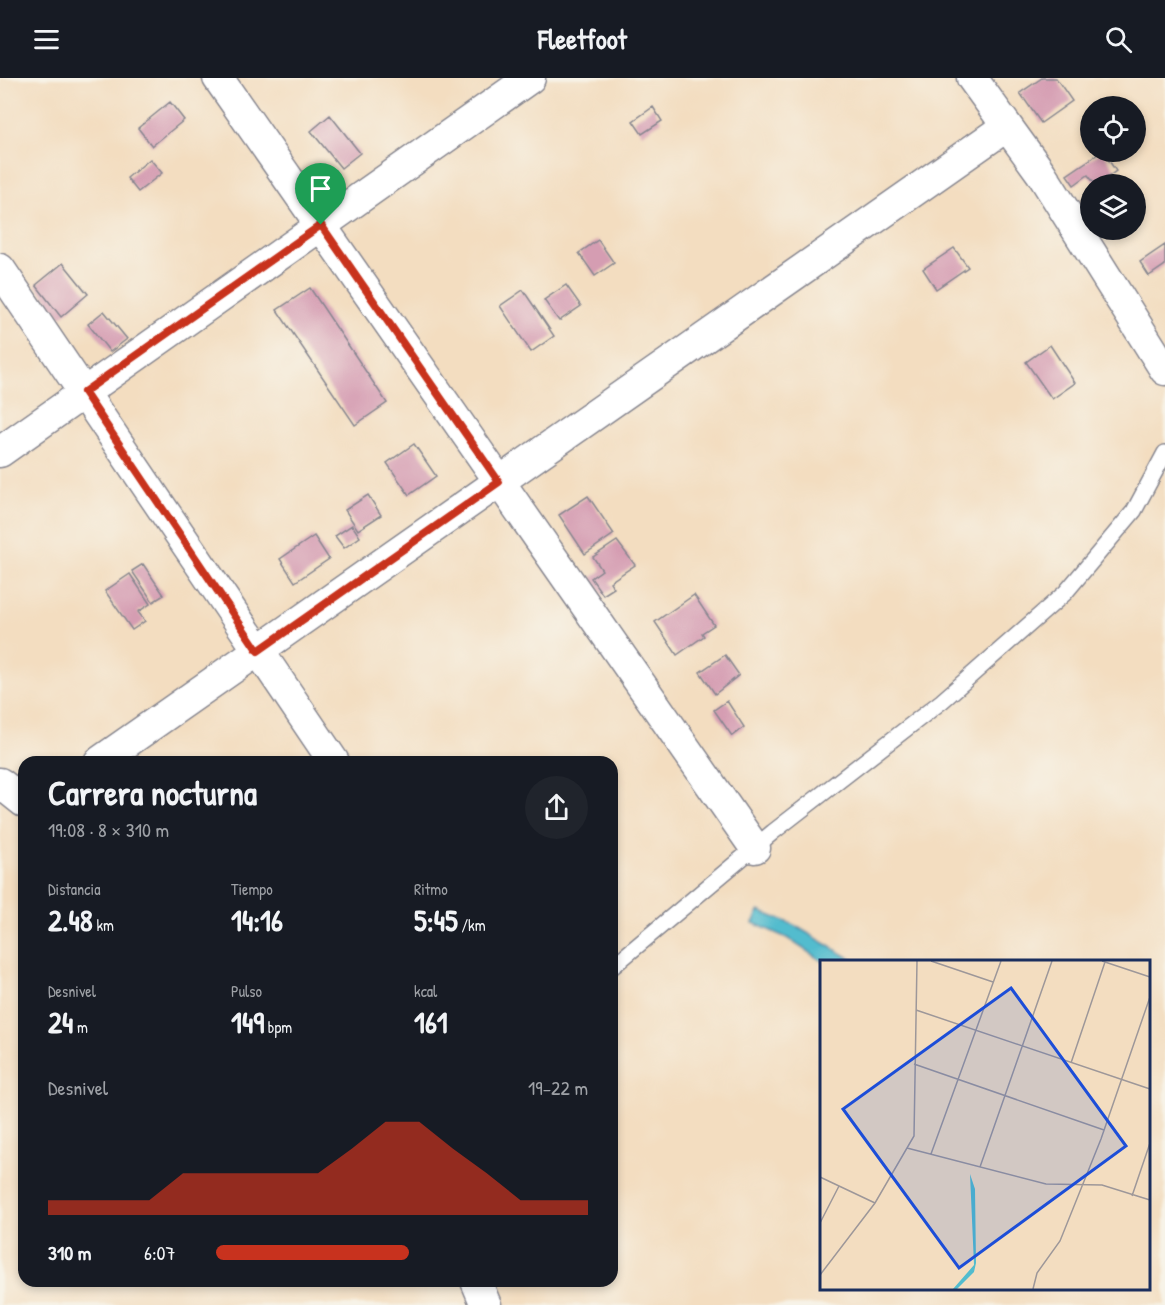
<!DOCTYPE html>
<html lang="es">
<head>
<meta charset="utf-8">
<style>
	body { margin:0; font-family:"Patrick Hand",sans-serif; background:#20242c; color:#f1f3f6; height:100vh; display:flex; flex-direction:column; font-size:22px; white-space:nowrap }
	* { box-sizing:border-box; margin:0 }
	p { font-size:20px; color:#9ea1a6 }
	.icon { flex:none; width:33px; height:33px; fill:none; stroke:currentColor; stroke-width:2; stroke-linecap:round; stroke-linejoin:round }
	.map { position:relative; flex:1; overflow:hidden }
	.panel { position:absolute; left:18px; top:678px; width:600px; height:531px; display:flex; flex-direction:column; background:#171b24; border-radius:18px; box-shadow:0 3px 9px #0003 }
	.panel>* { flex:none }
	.tools { position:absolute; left:1080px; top:18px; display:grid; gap:12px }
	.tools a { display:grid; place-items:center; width:66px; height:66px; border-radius:50%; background:#171b24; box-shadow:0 3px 9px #0003; font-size:30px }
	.pin { position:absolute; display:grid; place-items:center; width:51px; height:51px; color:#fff; margin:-62px -26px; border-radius:50% 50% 50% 0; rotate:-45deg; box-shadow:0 0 6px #0007 }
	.pin .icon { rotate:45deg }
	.round { display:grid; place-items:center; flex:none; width:63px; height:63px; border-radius:32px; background:#20242c }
	.summary { display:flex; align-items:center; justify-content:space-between; height:102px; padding:0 30px }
	h1 { font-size:33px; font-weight:800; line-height:45px }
	.stats { display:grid; grid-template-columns:repeat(3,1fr); gap:9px; height:102px; padding:6px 30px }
	.stats div { display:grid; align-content:center }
	.stats b { font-size:30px; font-weight:800 }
	.stats small { font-size:16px; font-weight:400 }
	.stats p { font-size:16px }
	.chart { height:168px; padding:12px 30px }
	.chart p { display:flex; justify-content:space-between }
	.chart svg { width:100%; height:108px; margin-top:6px; fill:#c8321e; opacity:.7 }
	ul { padding:0 30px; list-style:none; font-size:20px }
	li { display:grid; grid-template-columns:96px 72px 1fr; align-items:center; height:45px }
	li i { height:15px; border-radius:8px; background:#c8321e }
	header { display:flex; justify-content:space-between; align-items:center; height:78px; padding:0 30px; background:#171b24; font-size:27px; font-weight:800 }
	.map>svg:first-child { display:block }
	.water { fill:#52bcce; stroke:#367696; stroke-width:1.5 }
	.building { fill:#d59db2 }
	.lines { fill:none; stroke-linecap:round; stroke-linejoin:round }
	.service-casing { stroke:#87868f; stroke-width:18 }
	.minor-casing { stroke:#87868f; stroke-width:33 }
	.service { stroke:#fff; stroke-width:15 }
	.minor { stroke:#fff; stroke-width:30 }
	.route-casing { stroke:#fff; stroke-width:12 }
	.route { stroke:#c8321e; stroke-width:8 }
	.inset-road { fill:none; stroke:#9d9799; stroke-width:1.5 }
	.view { fill:#1d4ed8; fill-opacity:0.15; stroke:#1d4ed8; stroke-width:3 }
	.inset-edge { fill:none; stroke:#1b2f5e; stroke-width:3 }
</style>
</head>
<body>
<header><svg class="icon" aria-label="menu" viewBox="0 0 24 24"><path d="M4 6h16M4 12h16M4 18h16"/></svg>Fleetfoot<svg class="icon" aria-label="search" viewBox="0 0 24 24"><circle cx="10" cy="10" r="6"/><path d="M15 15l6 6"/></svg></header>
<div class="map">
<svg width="1165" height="1227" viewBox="0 0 1165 1227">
	<rect width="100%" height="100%" fill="#f7f3e8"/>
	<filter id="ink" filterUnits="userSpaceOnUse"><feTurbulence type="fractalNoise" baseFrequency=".0167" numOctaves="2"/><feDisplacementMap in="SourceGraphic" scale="12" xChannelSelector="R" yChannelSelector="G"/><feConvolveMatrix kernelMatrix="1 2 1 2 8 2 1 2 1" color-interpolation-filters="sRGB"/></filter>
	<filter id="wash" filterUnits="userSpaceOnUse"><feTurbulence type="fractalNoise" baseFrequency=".008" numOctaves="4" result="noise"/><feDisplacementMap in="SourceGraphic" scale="24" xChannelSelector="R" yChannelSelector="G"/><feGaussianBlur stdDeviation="1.35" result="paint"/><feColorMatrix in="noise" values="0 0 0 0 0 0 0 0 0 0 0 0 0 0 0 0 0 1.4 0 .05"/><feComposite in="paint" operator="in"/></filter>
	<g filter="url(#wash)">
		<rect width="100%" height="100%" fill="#f3ddc0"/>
		<path class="water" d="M759 833 794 847 855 883H822L787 860 753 845Z"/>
		<g id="blocks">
			<path class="building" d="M1042 0H1056L1072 23 1041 45 1020 15Z
				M170 24 184 42 152 68 138 50Z
				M653 29 662 43 642 56 633 43Z
				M330 37 360 75 341 90 311 53Z
				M1101 74H1103L1116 93 1098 106H1095L1088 97 1074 107 1067 97Z
				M150 81 162 95 138 114 127 100Z
				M598 162 614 185 595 198 579 175Z
				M1165 167V187L1149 198 1140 184Z
				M954 170 968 189 936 211 923 191Z
				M63 185 88 216 61 239 36 207Z
				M566 207 581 228 559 243 544 222Z
				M310 210 387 325 355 347 277 232Z
				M523 212 554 258 531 274 500 228Z
				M104 233 127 261 110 274 88 246Z
				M1050 267 1075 305 1052 321 1026 284Z
				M414 366 436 398 409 417 387 385Z
				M368 417 381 437 358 452 345 432Z
				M588 418 614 456 585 476 559 437Z
				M352 447 360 459 344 470 335 458Z
				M314 458 329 481 295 504 280 481Z
				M617 463 635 487 610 504 614 510 603 517 591 500 602 492 593 479Z
				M143 486 164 517 153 524 132 493Z
				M130 496 150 526 138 534 145 543 132 552 105 513Z
				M694 517 714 547 702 555 704 558 677 577 655 544Z
				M725 577 739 597 715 616 700 594Z
				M727 623 744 649 732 658 714 632Z"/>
		</g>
	</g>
	<g filter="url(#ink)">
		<use href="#blocks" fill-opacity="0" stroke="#87868f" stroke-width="1.5"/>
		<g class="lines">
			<g class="service-casing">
				<path id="service" d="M612 889 773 754 942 623 1065 515 1134 433 1165 375"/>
			</g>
			<g class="minor-casing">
				<path id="minor" d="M218 0 755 770
					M972 0 1041 95 1165 292
					M0 191 334 684
					M0 374 530 0
					M99 684 1007 48
					M0 705 24 724
					M476 1203 486 1227"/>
			</g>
			<use href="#service" class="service"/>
			<use href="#minor" class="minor"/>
		</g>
	</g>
	<g class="lines" filter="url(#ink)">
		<g class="route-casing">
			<path id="route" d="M321 147 499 404 258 573 84 314Z"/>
		</g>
		<use href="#route" class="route"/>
	</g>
	<g transform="translate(820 882)">
		<rect width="330" height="330" fill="#f3ddc0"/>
		<path d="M150 214 155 229 156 303 154 312 137 329H133L154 305Z" fill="#52bcce"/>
		<path class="inset-road" d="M111 1 173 22M282 1 330 17M96 50 330 129M251 103 285 2M94 104 284 170M87 188 226 224 282 225 330 240M111 194 181 1M160 207 232 1M0 217 55 243M312 236 330 183M0 263 19 226M0 315 55 243 94 176 97 1M213 329 217 313 240 281 281 179 330 37"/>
		<path class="view" d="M191 28 306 186 139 308 23 149Z"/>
		<rect width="330" height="330" class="inset-edge"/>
	</g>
</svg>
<div class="tools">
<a><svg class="icon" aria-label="locate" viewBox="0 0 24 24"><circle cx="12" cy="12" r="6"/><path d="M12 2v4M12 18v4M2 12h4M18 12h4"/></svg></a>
<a><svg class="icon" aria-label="layers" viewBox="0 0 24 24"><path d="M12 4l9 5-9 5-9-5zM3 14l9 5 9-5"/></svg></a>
</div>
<div class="pin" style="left:321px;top:147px;background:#1e9e55"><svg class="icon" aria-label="arrive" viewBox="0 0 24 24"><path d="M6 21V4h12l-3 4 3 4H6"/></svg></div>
<section class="panel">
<div class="summary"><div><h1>Carrera nocturna</h1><p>19:08 · 8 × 310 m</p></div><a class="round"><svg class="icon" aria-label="share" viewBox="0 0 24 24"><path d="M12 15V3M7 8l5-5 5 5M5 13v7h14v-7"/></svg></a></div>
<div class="stats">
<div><p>Distancia</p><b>2.48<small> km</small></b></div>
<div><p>Tiempo</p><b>14:16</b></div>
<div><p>Ritmo</p><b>5:45<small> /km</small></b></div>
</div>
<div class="stats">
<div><p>Desnivel</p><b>24<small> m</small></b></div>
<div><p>Pulso</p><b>149<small> bpm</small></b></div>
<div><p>kcal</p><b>161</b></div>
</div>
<div class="chart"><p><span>Desnivel</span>19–22 m</p>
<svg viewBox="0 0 160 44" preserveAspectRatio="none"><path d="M0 44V38L10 38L20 38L30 38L40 27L50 27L60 27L70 27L80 27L90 17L100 6L110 6L120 17L130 27L140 38L150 38L160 38V44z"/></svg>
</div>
<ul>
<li><b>310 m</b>6:07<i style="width:52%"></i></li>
</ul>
</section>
</div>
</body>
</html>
